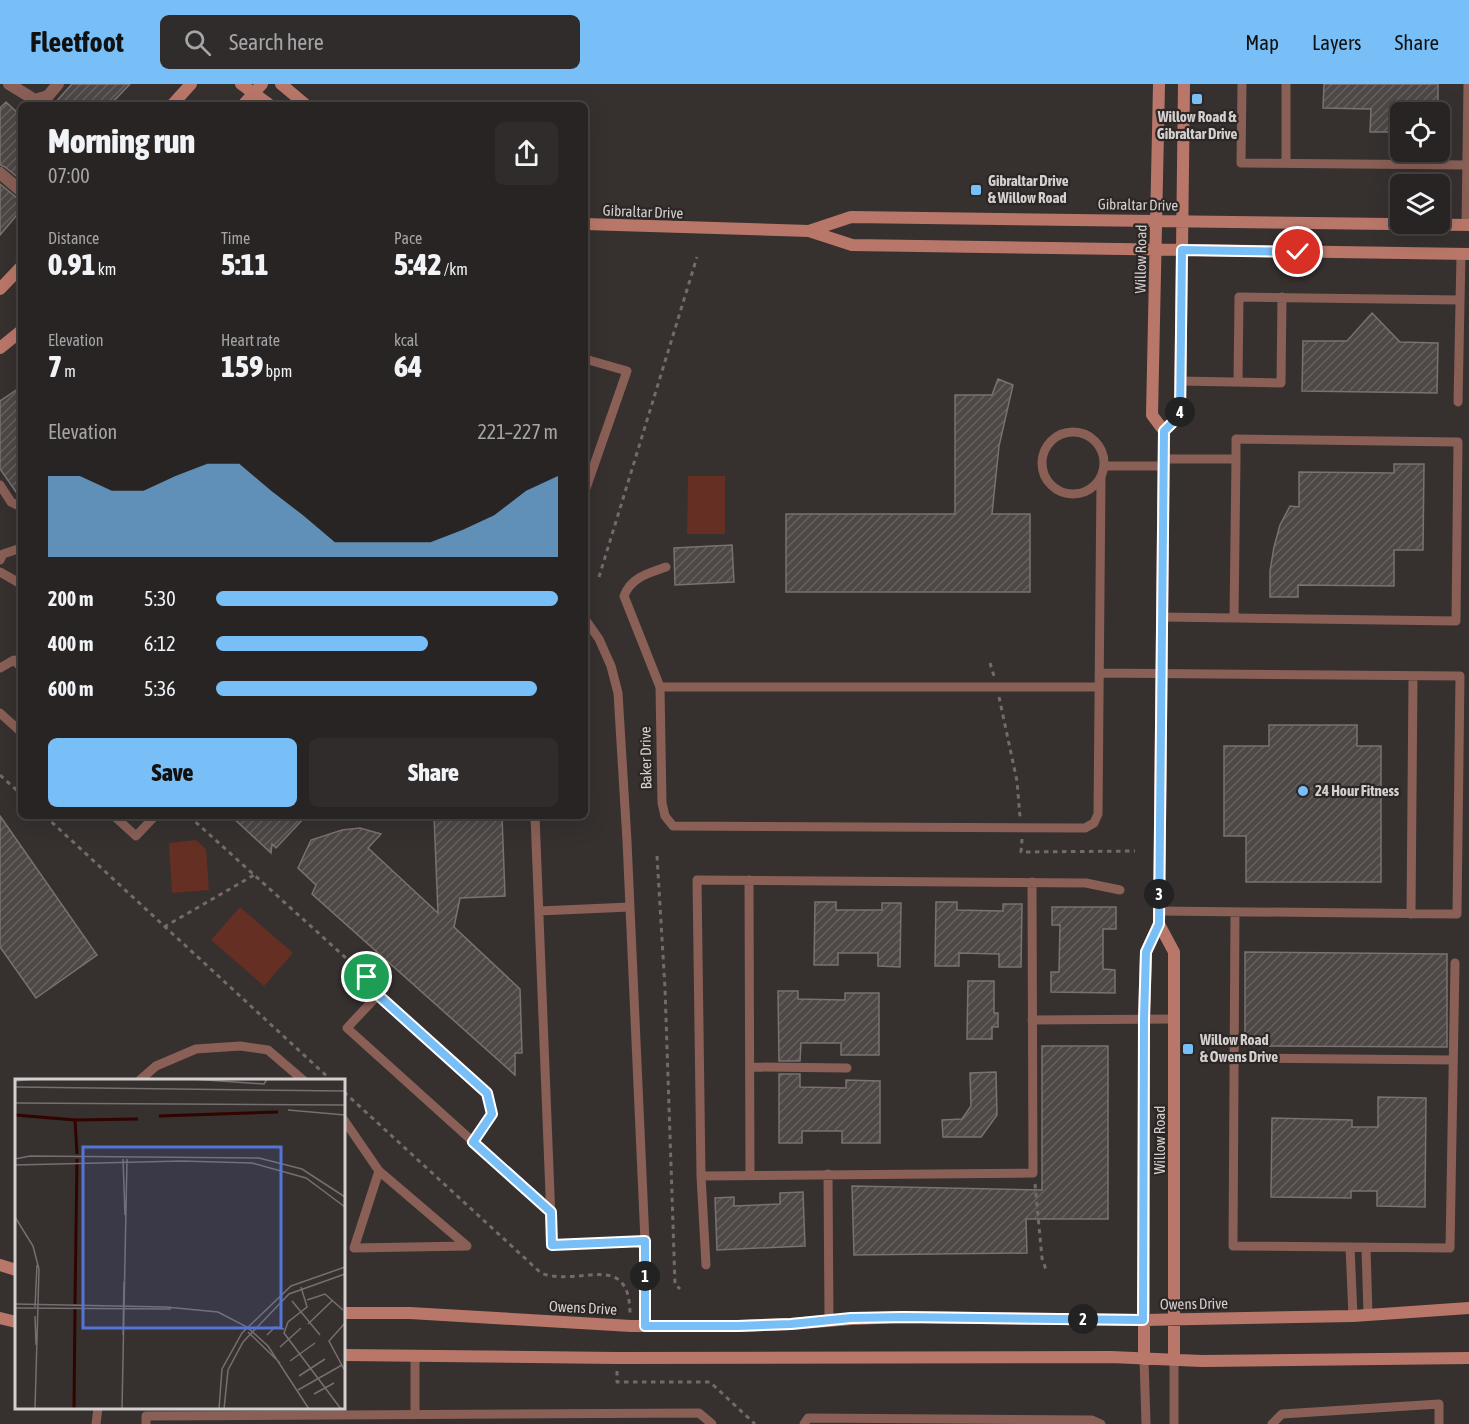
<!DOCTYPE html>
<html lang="en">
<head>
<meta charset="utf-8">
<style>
	body { margin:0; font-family:"Asap Condensed",sans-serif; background:#302c2b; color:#f1f3f6; height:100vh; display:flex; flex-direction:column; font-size:22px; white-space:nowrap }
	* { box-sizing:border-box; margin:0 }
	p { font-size:20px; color:#a5a4a6 }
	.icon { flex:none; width:33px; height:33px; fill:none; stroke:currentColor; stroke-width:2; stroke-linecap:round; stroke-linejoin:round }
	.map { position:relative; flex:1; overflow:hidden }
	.side { position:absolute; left:18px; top:18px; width:570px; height:717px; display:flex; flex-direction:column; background:#282423; border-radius:9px; box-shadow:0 6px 24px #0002,0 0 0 2px #444141 }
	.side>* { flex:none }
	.buttons { position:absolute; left:1390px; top:18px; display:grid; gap:12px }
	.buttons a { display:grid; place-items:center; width:60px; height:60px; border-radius:9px; background:#282423; box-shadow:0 6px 24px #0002,0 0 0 2px #444141; font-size:30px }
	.pin { position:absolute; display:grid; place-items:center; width:51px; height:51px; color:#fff; margin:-26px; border:3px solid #fff; border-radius:50%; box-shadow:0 2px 6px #0007 }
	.km { position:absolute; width:30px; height:30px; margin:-15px; border-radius:50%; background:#222; color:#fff; font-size:16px; line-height:30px; text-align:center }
	.round { display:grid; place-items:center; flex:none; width:63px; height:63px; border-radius:9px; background:#302c2b }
	.summary { display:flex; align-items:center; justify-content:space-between; height:102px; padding:0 30px }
	h1 { font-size:33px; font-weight:800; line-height:45px }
	.metrics { display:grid; grid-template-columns:repeat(3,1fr); gap:9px; height:102px; padding:6px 30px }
	.metrics div { display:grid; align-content:center }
	.metrics b { font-size:30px; font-weight:800 }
	.metrics small { font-size:16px; font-weight:400 }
	.metrics p { font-size:16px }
	.chart { height:168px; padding:12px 30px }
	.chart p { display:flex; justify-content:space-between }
	.chart svg { width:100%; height:108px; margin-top:6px; fill:#78bff7; opacity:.7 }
	.primary-button { display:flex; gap:12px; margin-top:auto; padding:12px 30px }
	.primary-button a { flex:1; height:69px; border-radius:9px; background:#78bff7; color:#111; font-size:24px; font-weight:800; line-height:69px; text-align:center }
	.primary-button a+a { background:#302c2b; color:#f1f3f6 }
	ul { padding:0 30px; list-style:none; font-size:20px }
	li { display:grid; grid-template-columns:96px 72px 1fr; align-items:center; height:45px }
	li i { height:15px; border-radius:8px; background:#78bff7 }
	header { display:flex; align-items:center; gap:36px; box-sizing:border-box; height:84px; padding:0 30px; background:#78bff7; color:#111 }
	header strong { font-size:28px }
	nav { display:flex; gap:33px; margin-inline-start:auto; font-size:21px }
	.search { width:420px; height:54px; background:#302c2b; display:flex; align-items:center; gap:15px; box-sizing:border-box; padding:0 21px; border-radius:9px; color:#a5a4a6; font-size:22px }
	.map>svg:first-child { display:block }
	.pitch { fill:#652f23 }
	.building { fill:url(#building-hatch); stroke:#797270; stroke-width:1.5 }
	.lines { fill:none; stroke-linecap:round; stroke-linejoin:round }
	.path { stroke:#716c6b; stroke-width:3; stroke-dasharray:4.5 4.5; stroke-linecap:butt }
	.lane { stroke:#895f56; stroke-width:9 }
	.street { stroke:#895f56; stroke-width:12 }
	.secondary { stroke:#b97769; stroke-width:12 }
	.route-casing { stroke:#fff; stroke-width:12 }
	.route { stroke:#78bff7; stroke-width:8 }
	.poi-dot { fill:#78bff7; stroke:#2c2625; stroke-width:2 }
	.labels { text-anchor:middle; stroke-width:4.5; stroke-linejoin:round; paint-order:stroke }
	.poi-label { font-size:15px; font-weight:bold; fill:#d4d0cf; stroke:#2c2625; text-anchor:start }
	.street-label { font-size:15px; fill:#d4d0cf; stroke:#2c2625 }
	.inset-river { fill:none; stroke:#310400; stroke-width:3 }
	.inset-road { fill:none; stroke:#75706f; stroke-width:1.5 }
	.view { fill:#5475d5; fill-opacity:0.15; stroke:#5475d5; stroke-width:3 }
	.inset-edge { fill:none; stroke:#d4d0cf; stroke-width:3 }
</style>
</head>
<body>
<header>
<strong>Fleetfoot</strong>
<div class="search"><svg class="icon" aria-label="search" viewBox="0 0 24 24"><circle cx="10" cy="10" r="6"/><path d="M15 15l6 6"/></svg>Search here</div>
<nav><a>Map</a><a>Layers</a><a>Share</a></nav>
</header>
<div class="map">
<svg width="1469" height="1340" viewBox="0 0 1469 1340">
	<defs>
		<pattern id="building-hatch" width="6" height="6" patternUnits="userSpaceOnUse" patternTransform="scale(1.5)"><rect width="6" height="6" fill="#4d4745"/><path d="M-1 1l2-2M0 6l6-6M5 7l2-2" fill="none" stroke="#66605f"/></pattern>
	</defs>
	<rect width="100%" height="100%" fill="#36302f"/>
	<path class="pitch" d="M688 392H725V450H687Z
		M196 756 206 765 209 806 172 809 169 759Z
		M240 823 293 869 264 902 211 856Z"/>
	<path class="building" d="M72 0H130L110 21H53Z
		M1324 0H1438V28H1401V48H1370L1371 25 1323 24Z
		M6 18 21 32V96L5 83 0 81V24Z
		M0 100 16 113 21 115V126L0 151Z
		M1372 229 1400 258 1438 259 1437 309 1302 307 1303 257H1347Z
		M998 295 1013 301 999 362 992 430H1030V508H786V430H955V311H992Z
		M21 303V415L0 385V317Z
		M1394 380H1424L1423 466H1394V502L1298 501V513H1270V487L1274 463 1280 441 1290 422 1299 423V388L1394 389Z
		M732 461 734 498 675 501 674 464Z
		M1269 641H1357V662H1381V798H1246V752H1224V662H1269Z
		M0 732 97 871 36 914 0 863Z
		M231 732H306L276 764 272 760 271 769Z
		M434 732H502L505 812 460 814 454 843 520 905 522 969H515V991L312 810 316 801 298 784 311 756 342 746 360 744 381 750 368 764 438 829Z
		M815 818H836V826H882V819H901L900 883 878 882V869H838V881H814Z
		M936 818H957V826L1003 827V820H1022L1021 883H999V870L959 869V882H935Z
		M1052 823H1116V845H1103V885L1115 886V909L1051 908V888H1059L1060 841H1052Z
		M1245 868 1447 870V963L1245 962Z
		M968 897H994V929H998V943H992V955H967Z
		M778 907H798V915L845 916V909H879V971H841V959H801L800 977H779Z
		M1042 962H1108V1135H1026L1027 1169 854 1171 852 1102 1042 1106Z
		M996 988 997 1031 981 1053H943L942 1036 962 1035 971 1022 970 989Z
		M779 990H800V1003L846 1004V996L880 997V1059H842V1047H802V1059H779Z
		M1378 1013 1426 1014 1425 1123 1377 1122V1107H1351V1114L1271 1113 1272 1034 1352 1036V1043H1378Z
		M803 1108 805 1162 717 1166 715 1114 734 1113V1122L780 1120V1109Z"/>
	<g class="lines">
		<path class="path" d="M599 493 697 173
			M990 579 994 592
			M999 613 1017 697 1020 733
			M0 691 21 710
			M45 732 331 996
			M189 732 367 893 372 902
			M1022 755 1021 768 1135 767
			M657 772 665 904 675 1200 680 1205
			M164 843 254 791
			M344 1008 541 1189C579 1204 629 1165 630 1229
			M1035 1100 1042 1174 1046 1186
			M617 1287V1298H710L755 1340"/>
		<path class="lane" d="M1242 0 1241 79 1467 81
			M1286 79V0
			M1466 141 1468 0
			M585 275 627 287 585 407
			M1180 297 1281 299 1282 213
			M1238 298 1239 213 1460 216
			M1458 318 1461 170
			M1042 379a31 31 0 1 1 62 0a31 31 0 1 1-62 0Z
			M1105 382H1164
			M0 401 11 418 21 423
			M0 476 3 470 21 464
			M666 483C649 489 631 493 624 512L660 603 662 719 665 732 673 742 1085 744 1094 739 1098 730 1101 394
			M0 488 21 500
			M1161 533 1456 537 1458 358 1236 355V375H1164
			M1234 534 1236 375
			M585 535 599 555 611 582 618 609 627 757 645 1157V1242
			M0 584 14 576 21 583
			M1099 589 1460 592 1457 830 1159 827
			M660 603H1099
			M0 629 21 648
			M114 732 136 752 155 732
			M535 732 552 1161 645 1157
			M749 796 750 1091
			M539 827 630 823
			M1235 828 1233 1162 1450 1164 1455 879
			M1411 830 1413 592
			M1032 936 1175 935
			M1235 974 1452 976
			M750 983 847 984
			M140 996 156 982 196 965 240 962 268 966 303 996
			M344 1036 379 1087
			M473 1058 492 1030 487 1009 378 911 347 944 551 1128
			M379 1087 467 1162 354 1164Z
			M828 1090 829 1237
			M701 1092 1033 1089 1032 798
			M1350 1163 1353 1232
			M1366 1163 1368 1231
			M706 1181 701 1092 697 796 1086 799 1120 806
			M415 1271V1330
			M1144 1275 1146 1340
			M1174 1275V1340
			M96 1340 98 1324
			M146 1340V1332L699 1329 712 1340
			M804 1340 808 1334 1092 1336 1101 1340
			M1272 1340 1282 1330 1439 1320V1340"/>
		<path class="street" d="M9 0 35 16 48 12 58 0
			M0 89 21 107"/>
		<path class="secondary" d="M241 0 270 21
			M281 0 306 21
			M172 21 191 0
			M243 21 262 0
			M585 140 809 147 852 161 1469 170
			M809 147 851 133 1469 141
			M0 205 21 183
			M0 264 21 247
			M1164 347 1180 331 1184 0
			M1159 840 1174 868V1275
			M0 1181 16 1186
			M344 1229H410L631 1242H738L791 1240 851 1235 903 1233 1143 1236 1353 1232 1469 1224
			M0 1234 16 1238
			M344 1271 617 1274 1111 1273 1202 1277 1469 1274
			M1144 1275V935L1146 868 1159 840 1164 347 1152 331 1159 0"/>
	</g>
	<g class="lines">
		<g class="route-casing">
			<path id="route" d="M367 893 378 911 487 1009 492 1030 473 1058 551 1128 552 1161 645 1157V1242H738L791 1240 851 1234 903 1233 1143 1236 1144 935 1146 868 1159 840 1164 347 1180 331 1182 166 1298 168"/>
		</g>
		<use href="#route" class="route"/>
	</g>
	<g class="poi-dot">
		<rect x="1191" y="9" width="12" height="12" rx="3"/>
		<rect x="970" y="100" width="12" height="12" rx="3"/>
		<circle cx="1303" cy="707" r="6"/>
		<rect x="1182" y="959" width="12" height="12" rx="3"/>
	</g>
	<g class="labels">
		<g class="poi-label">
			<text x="1197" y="38" text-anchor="middle">Willow Road &amp;<tspan x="1197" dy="17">Gibraltar Drive</tspan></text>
			<text x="988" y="102">Gibraltar Drive<tspan x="988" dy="17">&amp; Willow Road</tspan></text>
			<text x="1315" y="712">24 Hour Fitness</text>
			<text x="1200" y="961">Willow Road<tspan x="1200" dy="17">&amp; Owens Drive</tspan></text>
		</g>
		<g class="street-label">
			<text transform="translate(1138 121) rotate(1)" y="5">Gibraltar Drive</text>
			<text transform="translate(643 128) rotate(2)" y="5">Gibraltar Drive</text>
			<text transform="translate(1141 175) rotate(-89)" y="5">Willow Road</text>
			<text transform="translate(646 674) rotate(-91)" y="5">Baker Drive</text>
			<text transform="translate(1160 1056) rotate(-90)" y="5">Willow Road</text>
			<text transform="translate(1194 1220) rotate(-1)" y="5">Owens Drive</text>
			<text transform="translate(583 1224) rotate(3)" y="5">Owens Drive</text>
		</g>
	</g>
	<g transform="translate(15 995)">
		<rect width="330" height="330" fill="#36302f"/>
		<path class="inset-river" d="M0 36 60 41 62 75M144 37 263 33M60 41 123 40M60 225 62 80M59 330 60 230"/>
		<path class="inset-road" d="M177 0 249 5 252 0M0 2 20 0M0 8 330 12M0 24 330 26M273 31 330 36M0 80 15 77 244 79 287 90 330 118M108 80 110 136M0 86 167 82 237 84 291 99 330 128M0 138 18 167 24 190 20 330M286 208 292 228 273 243 269 254 326 330M292 221 310 215 328 231M277 222 305 256M0 225 151 228 203 233 232 248 253 267 294 330M20 228 22 186M0 229 156 230M20 237 21 266M330 244 314 262 330 292M293 245 318 221M233 253 265 284M108 256 109 203M252 256 260 248 269 250M265 268 286 249M275 282 300 264M284 297 310 280M283 311 327 286M299 315 319 304M107 330 112 80M204 330 207 290 227 254 276 207 330 188M209 330 213 291 228 263 274 215 330 195"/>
		<path class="view" d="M68 68H266V249H68Z"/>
		<rect width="330" height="330" class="inset-edge"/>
	</g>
</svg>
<div class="buttons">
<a><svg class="icon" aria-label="locate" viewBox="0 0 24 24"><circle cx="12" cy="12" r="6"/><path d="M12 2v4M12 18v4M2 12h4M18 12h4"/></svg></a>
<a><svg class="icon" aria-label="layers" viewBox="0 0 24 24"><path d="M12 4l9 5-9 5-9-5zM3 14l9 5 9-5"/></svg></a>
</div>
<div class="pin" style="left:367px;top:893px;background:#1e9e55"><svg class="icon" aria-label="arrive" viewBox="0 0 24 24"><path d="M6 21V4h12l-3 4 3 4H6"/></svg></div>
<div class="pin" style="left:1298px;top:168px;background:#d93025"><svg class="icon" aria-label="check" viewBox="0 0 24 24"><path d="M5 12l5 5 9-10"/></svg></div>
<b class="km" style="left:645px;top:1192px">1</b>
<b class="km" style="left:1083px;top:1235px">2</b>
<b class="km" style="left:1159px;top:810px">3</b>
<b class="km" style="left:1180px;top:328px">4</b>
<section class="side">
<div class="summary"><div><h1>Morning run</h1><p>07:00</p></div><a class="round"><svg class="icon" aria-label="share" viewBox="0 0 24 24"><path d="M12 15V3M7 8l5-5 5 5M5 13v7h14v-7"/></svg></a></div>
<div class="metrics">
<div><p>Distance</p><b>0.91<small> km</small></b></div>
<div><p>Time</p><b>5:11</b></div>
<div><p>Pace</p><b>5:42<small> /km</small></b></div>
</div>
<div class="metrics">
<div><p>Elevation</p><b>7<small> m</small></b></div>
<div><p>Heart rate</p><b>159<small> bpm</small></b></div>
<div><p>kcal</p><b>64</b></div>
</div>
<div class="chart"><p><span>Elevation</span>221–227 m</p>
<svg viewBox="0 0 160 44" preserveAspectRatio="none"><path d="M0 44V11L10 11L20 17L30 17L40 11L50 6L60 6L70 17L80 27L90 38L100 38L110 38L120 38L130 33L140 27L150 17L160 11V44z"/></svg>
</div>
<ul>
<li><b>200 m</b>5:30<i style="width:100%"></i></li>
<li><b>400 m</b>6:12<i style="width:62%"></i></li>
<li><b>600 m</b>5:36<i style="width:94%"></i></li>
</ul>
<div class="primary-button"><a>Save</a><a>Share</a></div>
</section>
</div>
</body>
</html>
